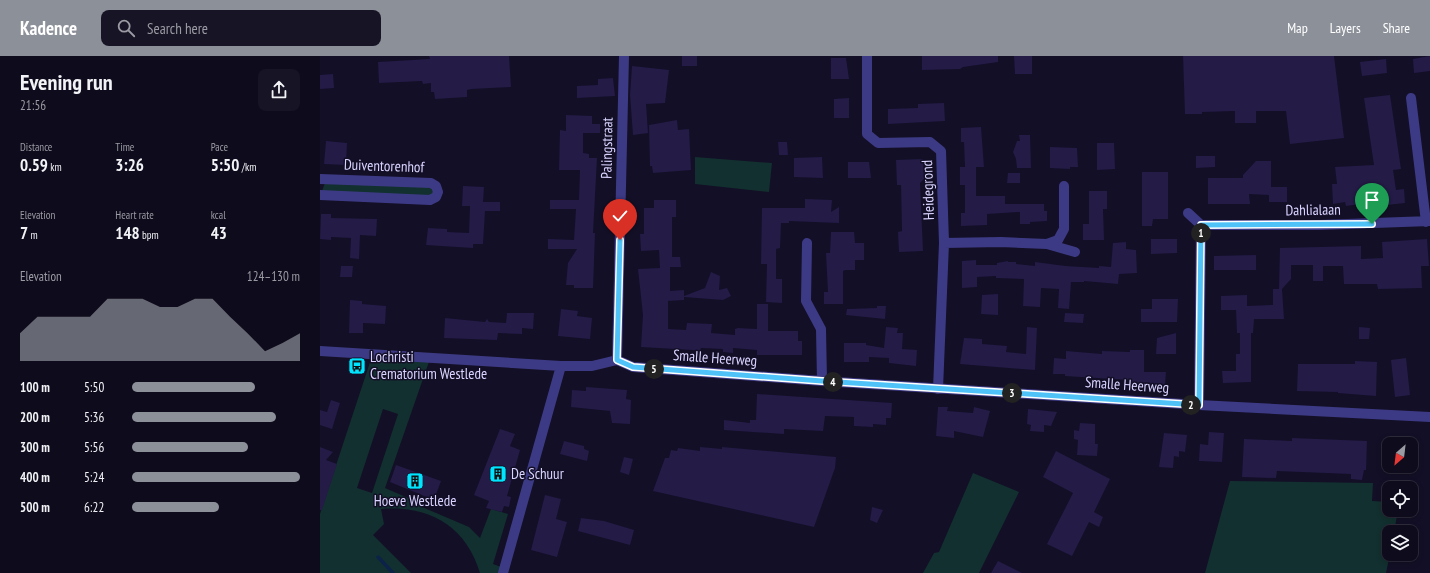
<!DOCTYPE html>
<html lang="en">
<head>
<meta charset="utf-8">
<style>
	body { margin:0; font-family:"PT Sans Narrow",sans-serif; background:#171425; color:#f1f3f6; height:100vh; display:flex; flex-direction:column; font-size:15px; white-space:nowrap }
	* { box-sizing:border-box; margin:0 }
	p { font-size:13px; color:#9b9ba3 }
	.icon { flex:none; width:22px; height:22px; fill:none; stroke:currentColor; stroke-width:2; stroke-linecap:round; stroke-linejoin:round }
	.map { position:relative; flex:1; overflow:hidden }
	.drawer { display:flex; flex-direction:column; background:#0e0b1c; width:320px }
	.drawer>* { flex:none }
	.needle { width:26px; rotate:208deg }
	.fabs { position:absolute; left:1062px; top:381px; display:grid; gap:8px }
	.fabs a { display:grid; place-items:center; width:36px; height:36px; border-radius:8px; background:#0e0b1c; box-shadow:0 2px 6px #0003,0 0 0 1px #2e2b3b; font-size:20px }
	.pin { position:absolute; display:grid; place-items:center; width:34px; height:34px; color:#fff; margin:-41px -17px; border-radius:50% 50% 50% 0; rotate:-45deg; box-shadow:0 0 4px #0007 }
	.pin .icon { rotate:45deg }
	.km { position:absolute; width:20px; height:20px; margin:-10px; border-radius:50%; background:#222; color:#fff; font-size:11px; line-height:20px; text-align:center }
	.round { display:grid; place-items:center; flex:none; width:42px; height:42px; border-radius:8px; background:#171425 }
	.overview { display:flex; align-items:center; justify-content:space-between; height:68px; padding:0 20px }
	h1 { font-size:22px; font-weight:700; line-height:30px }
	.metrics { display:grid; grid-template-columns:repeat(3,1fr); gap:6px; height:68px; padding:4px 20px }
	.metrics div { display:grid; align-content:center }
	.metrics b { font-size:17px; font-weight:700 }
	.metrics small { font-size:11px; font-weight:400 }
	.metrics p { font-size:11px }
	.chart { height:112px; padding:8px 20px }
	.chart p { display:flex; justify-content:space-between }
	.chart svg { width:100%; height:72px; margin-top:4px; fill:#8c9099; opacity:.7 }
	ul { padding:0 20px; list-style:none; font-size:13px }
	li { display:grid; grid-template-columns:64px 48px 1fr; align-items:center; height:30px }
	li i { height:10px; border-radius:5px; background:#8c9099 }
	header { display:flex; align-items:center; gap:24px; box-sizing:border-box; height:56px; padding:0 20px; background:#8c9099; color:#fff }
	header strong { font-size:19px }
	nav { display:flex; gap:22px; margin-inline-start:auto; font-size:14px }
	.search { width:280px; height:36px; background:#171425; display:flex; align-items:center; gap:10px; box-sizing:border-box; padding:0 14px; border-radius:8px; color:#9b9ba3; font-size:15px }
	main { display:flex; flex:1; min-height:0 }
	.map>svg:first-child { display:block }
	.green { fill:#12302f; fill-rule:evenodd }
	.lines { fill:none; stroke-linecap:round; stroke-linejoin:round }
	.stream { stroke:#0c2248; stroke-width:3.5 }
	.building { fill:#241b47 }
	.street { stroke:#3d3a85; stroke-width:10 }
	.route-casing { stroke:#fff; stroke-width:8 }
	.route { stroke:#4fc3f7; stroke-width:5 }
	.labels { text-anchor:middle; stroke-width:3; stroke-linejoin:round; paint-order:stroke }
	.street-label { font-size:15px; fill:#d9d4ff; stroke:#130f26 }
	.poi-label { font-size:15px; fill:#d9d4ff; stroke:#130f26; text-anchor:start }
</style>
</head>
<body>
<header>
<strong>Kadence</strong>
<div class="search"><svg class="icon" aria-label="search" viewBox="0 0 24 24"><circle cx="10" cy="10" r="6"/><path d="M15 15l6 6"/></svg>Search here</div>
<nav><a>Map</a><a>Layers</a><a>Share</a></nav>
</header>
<main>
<section class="drawer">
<div class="overview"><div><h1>Evening run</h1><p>21:56</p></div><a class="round"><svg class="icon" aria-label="share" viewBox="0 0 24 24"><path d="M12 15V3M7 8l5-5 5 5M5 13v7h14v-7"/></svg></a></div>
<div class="metrics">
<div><p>Distance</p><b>0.59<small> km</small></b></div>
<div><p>Time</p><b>3:26</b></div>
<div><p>Pace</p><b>5:50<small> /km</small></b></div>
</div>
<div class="metrics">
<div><p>Elevation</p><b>7<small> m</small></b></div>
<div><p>Heart rate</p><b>148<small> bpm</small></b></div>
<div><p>kcal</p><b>43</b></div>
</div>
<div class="chart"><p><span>Elevation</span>124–130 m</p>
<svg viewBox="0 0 160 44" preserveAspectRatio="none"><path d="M0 44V27L10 17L20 17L30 17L40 17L50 6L60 6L70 6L80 11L90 11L100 6L110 6L120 17L130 27L140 38L150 33L160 27V44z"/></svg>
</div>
<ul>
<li><b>100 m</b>5:50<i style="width:73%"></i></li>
<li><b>200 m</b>5:36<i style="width:86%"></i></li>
<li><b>300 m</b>5:56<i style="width:69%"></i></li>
<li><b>400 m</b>5:24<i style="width:100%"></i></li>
<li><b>500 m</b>6:22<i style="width:52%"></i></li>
</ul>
</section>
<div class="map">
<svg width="1110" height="517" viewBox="0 0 1110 517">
	<rect width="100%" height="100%" fill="#130f26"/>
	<path class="green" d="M375 101 452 107 449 136 375 128Z
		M5 127 107 130 116 135 111 141 2 135Z
		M53 297 111 300 65 432 95 445V448L149 471 160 482 171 453 188 458 173 508 184 512 181 517H160C146 470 109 449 61 453L64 468 53 479 91 517H0V458ZM63 353 78 358 52 437 37 432Z
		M653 417 699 436 659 517H603L614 497 619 496Z
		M910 425 1053 427 1052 445 1069 446V454H1078L1074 476H1069L1070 498 1066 517H885Z"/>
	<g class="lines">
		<path class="stream" d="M58 501 73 517"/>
	</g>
	<path class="building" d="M109 0H189L191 31 151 33 147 34V41L115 43 114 36H111V27L103 28 102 25 59 27 58 6 110 3Z
		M362 0H377V10H362Z
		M602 0H678V6L643 11 640 13 602 14Z
		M694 0H712V18H695Z
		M863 0H1014L1024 82 970 88 966 55H936V67H915V55L882 56V58H865Z
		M1110 0V15L1094 17 1093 3Z
		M511 2H526L529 23H511Z
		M1066 3 1067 17 1042 20 1040 6Z
		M312 10 349 14 345 47 326 48 328 77 313 79 310 39Z
		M13 18 14 32 0 33V19Z
		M293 22 295 40 257 42V30L278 29V23Z
		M1070 39 1081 113 1073 114 1076 134 1084 133 1085 147 1058 150 1059 155 1049 156 1048 147 1026 150 1025 146 1013 148 1012 128H1017L1015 111 1054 109 1044 42Z
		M529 42V62H514V43Z
		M624 47 625 65 568 68V53L598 52V48Z
		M246 59 272 60V68H280V77H263V97L269 98V102H277L273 177H275L273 232H254V229H246L248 207 257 193H228V183L254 184 256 153H230V144H259L260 114H239L240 74 246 75Z
		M357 64 358 74 369 73 371 114 333 117 332 110H330L329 69Z
		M661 71 664 111H656V140H685V148H724V155H727V165L710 166V168H700V156L667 158V169L641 170V157H645V129H640V111H645L644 86H641V72Z
		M699 79H710L711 112H697L696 103 693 96 697 85H700Z
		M6 85 27 87 26 109 4 108Z
		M458 86H467L468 99H459Z
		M777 87H794L795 113 777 114Z
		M730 91 757 92 758 111H750V113L730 112Z
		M876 100H895V111L876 112Z
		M502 101 503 122 474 121V102Z
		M603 103 604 123 600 127 603 195 579 196 578 176 582 175 581 129H577L576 104Z
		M936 105H951V131H967V146H949V139L929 138 930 148H888V122H923V119Z
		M528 106H549L551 122H528Z
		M822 116H848V163H833L832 170H822Z
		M688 117H700V127H687Z
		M143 130 164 131 163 146H180V155H165L163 188H153V192L106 189 108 172 127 173V176L149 177 150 150H142Z
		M769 135H787V153H783L784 184H763V168H769Z
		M485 143 512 144 511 156 519 151V167L469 165V167H461L460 192 456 193V223H462V247L446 246 447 208H441L442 152H485Z
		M334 144H356V161H352V201H360L361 211H350V235L364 234V240L385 232 391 216 400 220 399 234 407 232 411 240 403 244 364 241V244L348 245V273L366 274 367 267 392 268 391 277 415 279V273L418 272 437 273V248H448V275H478V285H482V299H437V294L413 292V297L403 296V293L381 292 380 295 373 294 321 291 323 259 318 213 340 212 339 194 321 195 320 178H324V152H334Z
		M1 158H11V162L57 163 56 180 40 179 39 203 30 202 31 182 11 181V184L0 183Z
		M511 176H534L535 187H544V204H535V214H525L523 215V248H504V236H508L506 197H510Z
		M831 183H857V197L831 198Z
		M1107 183 1109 210H1101L1102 232 1058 233 1057 228H1024L1023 210H1003V225H993V209H971V223L962 233 964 263H934L933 277H931V326L903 327 902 315H916V298H920V277H917L916 254H901V240L927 239V250L953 249V233H959L960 192 1041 190V203L1063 202 1062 186Z
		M806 186V193L816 194 817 217 799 218 798 228 764 225V226H751L749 253 738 252 739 233 721 232 720 251 703 250 704 223 676 222V220L657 221V231L642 232V205L656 204V209H677V207L688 205V206H696V208L715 210V206L745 210 779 212V210L791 211 793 187Z
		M936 199V214H894V200Z
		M21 210H33L32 221H20Z
		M678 238V259L661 258 662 239Z
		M832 243H858L857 266H821V253H832Z
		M30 244 42 245V248L66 250 65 268 43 267V277H29Z
		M557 250H566L565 263 526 259 527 253 557 252Z
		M241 253 258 255 257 260 272 262 270 283 238 280Z
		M187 257H214L213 273 202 272V278L178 277 177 284 124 282 125 262 165 266 167 263 169 266 186 267Z
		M745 257 764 258 763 267 744 266Z
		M566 271 578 272 577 277H583L582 293 597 294 596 310 569 307V302L549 301V306H524V287H546V289L564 292Z
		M707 271 717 272 715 314 640 308 644 282 662 283V288L687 290 686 296 706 298Z
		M1039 271 1050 272 1049 283H1039Z
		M856 277V298H836L837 282Z
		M810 294H824V316H846L845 329H835V331L816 330 810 329V324L745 320V318H733L734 302 746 303V295L782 298V295L810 296Z
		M1086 302 1090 339 1075 341 1071 304Z
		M1035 305 1057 306 1056 340 1018 337V336L977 335 978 308H1035Z
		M266 331 307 334 306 343 311 344 310 368 292 367 290 355 251 351 252 334 266 335Z
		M437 338 572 347 571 362H566V369L553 368V371L534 370V361L505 360 503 375 464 373V378L404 374V364L430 367V364H436Z
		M11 344 20 347 12 373 0 369V354L7 356Z
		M618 351H628L627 355 653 357 654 351 670 355 663 381 634 375V382L616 380Z
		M708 353 737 356 731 370 724 369V376L710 375 711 369 707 368Z
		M760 367 775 368V388H778L777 400 757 399 758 384 754 383V374L759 375Z
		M180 373 195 378 190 390 200 394 187 440 191 441 189 451 184 450 182 456 166 452 169 445 154 439Z
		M889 376 904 377 902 406 879 405 880 388 888 389Z
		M844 377 867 379 865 396 859 395V401L854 400 853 412 839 411Z
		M972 382 1047 385 1046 414H1044L1042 424 1031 423V418L957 415 956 422 922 421 924 383 972 385Z
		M244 385 264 390V393L269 395 267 405 240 398Z
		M0 391 13 396 6 404 17 408 2 454H0Z
		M380 391 402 393V391L516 401 515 412 494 471 333 435 345 402H349L351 394 357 395 358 392 380 395Z
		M736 395 790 423 774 456 783 461 779 471 769 466 752 500 727 488 753 437 723 421Z
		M304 401 313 403 309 419 300 416Z
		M76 409 121 425 114 444 70 426Z
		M225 439 241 443 236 463 247 466 237 501 211 494Z
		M552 451 563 454 557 467 550 464Z
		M261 462 284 465 314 474 310 489 258 475Z
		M678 505 702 517H671Z"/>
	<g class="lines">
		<path class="street" d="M547 0V78L558 87 610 86 621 95 624 187 618 333
			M1091 42 1106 166
			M0 123 111 127 116 130 118 136 116 141 110 144 0 139
			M868 157 881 169
			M487 187 486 245 501 273 502 325
			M624 187 681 186 727 188 738 184 744 173V130
			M727 188 755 196
			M0 295 241 310H272L297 304 313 311 502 325 879 349 1110 361
			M297 304 304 0
			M879 349 881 169H999L1110 165
			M183 517 241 310"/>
	</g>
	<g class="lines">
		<g class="route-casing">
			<path id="route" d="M300 184 297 304 313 311 502 325 879 349 881 169 1052 168"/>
		</g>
		<use href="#route" class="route"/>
	</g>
	<defs>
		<g id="bus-square" transform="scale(0.9)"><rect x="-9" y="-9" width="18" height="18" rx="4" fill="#00e5ff" stroke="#130f26"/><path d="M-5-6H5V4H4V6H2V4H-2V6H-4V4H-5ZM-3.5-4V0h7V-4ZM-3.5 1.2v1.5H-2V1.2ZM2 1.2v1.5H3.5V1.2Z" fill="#111"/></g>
		<g id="building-square" transform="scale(0.9)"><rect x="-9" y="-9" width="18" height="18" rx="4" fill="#00e5ff" stroke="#130f26"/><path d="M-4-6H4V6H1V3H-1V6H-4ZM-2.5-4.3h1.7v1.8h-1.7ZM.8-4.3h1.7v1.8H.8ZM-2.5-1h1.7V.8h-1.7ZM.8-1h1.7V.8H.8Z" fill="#111"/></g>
	</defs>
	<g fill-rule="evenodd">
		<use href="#bus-square" x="37" y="310"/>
		<use href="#building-square" x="178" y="418"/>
		<use href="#building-square" x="95" y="425"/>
	</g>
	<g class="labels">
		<g class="street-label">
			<text transform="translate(287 92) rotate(-89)" y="5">Palingstraat</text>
			<text transform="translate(64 110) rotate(2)" y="5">Duiventorenhof</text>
			<text transform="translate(608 134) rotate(-92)" y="5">Heidegrond</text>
			<text transform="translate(993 154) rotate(-1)" y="5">Dahlialaan</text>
			<text transform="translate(395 302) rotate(4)" y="5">Smalle Heerweg</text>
			<text transform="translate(807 329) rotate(4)" y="5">Smalle Heerweg</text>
		</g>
		<g class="poi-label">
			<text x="50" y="306">Lochristi<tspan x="50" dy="17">Crematorium Westlede</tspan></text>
			<text x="191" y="423">De Schuur</text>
			<text x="95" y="450" text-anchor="middle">Hoeve Westlede</text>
		</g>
	</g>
</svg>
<div class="fabs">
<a><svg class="needle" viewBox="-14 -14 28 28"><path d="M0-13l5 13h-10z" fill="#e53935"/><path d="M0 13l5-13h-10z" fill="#9b9ba3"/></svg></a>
<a><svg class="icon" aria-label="locate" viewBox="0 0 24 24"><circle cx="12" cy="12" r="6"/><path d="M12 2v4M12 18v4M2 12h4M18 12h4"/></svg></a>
<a><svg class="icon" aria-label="layers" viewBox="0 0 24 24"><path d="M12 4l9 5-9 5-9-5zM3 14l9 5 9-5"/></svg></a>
</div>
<div class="pin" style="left:1052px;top:168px;background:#1e9e55"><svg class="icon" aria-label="arrive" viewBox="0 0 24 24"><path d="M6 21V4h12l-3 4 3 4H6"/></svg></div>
<div class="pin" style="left:300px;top:184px;background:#d93025"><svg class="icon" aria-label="check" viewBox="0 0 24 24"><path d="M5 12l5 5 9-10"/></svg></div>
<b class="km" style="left:881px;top:177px">1</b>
<b class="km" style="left:871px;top:349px">2</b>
<b class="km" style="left:692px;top:337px">3</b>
<b class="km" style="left:513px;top:326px">4</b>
<b class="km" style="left:334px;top:313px">5</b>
</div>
</main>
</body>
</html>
